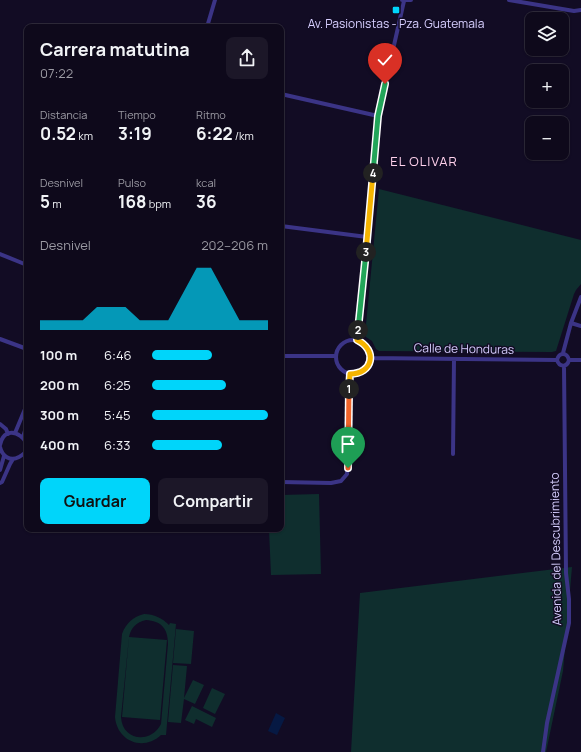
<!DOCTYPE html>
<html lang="es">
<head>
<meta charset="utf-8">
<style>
	body { margin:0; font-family:Manrope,sans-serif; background:#1c1728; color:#f1f3f6; height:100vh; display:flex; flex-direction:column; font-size:15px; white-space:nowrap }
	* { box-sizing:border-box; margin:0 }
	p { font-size:13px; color:#9b9aa3 }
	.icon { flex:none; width:22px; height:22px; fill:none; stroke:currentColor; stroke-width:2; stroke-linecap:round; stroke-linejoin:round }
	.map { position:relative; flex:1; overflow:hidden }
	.side { position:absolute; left:24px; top:24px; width:260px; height:508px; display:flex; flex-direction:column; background:#0e091b; border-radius:8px; box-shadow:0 1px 3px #0004,0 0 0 1px #2e2a3a }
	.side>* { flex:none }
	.controls { position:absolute; left:525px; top:12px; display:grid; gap:8px }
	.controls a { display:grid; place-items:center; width:44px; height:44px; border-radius:8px; background:#0e091b; box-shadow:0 1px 3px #0004,0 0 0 1px #2e2a3a; font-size:20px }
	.pin { position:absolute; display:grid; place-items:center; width:34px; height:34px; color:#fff; margin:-41px -17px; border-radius:50% 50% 50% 0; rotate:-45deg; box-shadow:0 0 4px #0007 }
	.pin .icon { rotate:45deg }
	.km { position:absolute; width:20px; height:20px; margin:-10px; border-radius:50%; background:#222; color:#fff; font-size:11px; line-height:20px; text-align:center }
	.round { display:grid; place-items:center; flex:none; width:42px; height:42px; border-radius:8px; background:#1c1728 }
	.headline { display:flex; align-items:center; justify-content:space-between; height:68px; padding:0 16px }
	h1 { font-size:18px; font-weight:700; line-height:30px }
	.figures { display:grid; grid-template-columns:repeat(3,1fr); gap:6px; height:68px; padding:4px 16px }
	.figures div { display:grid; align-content:center }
	.figures b { font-size:17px; font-weight:700 }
	.figures small { font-size:11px; font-weight:400 }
	.figures p { font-size:11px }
	.chart { height:112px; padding:8px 16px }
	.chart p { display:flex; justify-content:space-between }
	.chart svg { width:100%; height:72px; margin-top:4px; fill:#00d5fa; opacity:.7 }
	.cta { display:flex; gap:8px; margin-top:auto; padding:8px 16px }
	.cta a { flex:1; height:46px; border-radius:8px; background:#00d5fa; color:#111; font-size:16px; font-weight:700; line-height:46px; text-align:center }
	.cta a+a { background:#1c1728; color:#f1f3f6 }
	ul { padding:0 16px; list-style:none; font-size:13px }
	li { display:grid; grid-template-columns:64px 48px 1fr; align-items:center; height:30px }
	li i { height:10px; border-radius:5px; background:#00d5fa }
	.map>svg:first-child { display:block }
	.green { fill:#0f2e2e; fill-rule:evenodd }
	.water { fill:#061943 }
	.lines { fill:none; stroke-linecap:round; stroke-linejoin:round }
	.street { stroke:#3b3486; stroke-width:4 }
	.split-1-casing { stroke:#fff; stroke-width:8 }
	.split-2-casing { stroke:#fff; stroke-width:8 }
	.split-3-casing { stroke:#fff; stroke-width:8 }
	.split-4-casing { stroke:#fff; stroke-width:8 }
	.split-5-casing { stroke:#fff; stroke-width:8 }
	.split-1 { stroke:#f0652b; stroke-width:5 }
	.split-2 { stroke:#f5b400; stroke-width:5 }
	.split-3 { stroke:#22a559; stroke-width:5 }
	.split-4 { stroke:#f5b400; stroke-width:5 }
	.split-5 { stroke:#22a559; stroke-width:5 }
	.poi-dot { fill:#00d5fa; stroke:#120c24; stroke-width:1.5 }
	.labels { text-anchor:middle; stroke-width:3; stroke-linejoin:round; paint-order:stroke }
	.poi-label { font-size:12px; fill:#d7cfff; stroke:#120c24 }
	.street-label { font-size:12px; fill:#d7cfff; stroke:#120c24 }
	.neighbourhood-label { font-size:13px; letter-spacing:1px; fill:#ffd1ec; stroke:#120c24 }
</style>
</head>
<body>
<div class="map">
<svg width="581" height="752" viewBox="0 0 581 752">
	<rect width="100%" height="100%" fill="#120c24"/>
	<path class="green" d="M379 189 581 240V284L576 290 574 294 556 351 552 352 379 351 376 349 372 341 366 337 365 335Z
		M319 494 321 574 271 575 269 529H281V495Z
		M572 567 563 671 546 752H351L360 593Z
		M144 614C154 614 162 618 169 625L170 623 176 624 166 735H161C143 752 117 741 115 717L122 634C126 623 133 617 144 614ZM146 620C161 621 168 628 168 644L161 724C150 745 122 740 121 717L129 637C131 628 136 622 146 620Z
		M176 629 194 631 191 664 173 663Z
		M129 637 167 640 160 720 122 717Z
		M173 665 187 666 184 698 193 680 204 685 195 704 184 699 181 723 168 722Z
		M212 688 225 694 215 714 203 708Z
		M192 706 216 718 212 727 196 719 194 724 185 720Z"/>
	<path class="water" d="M276 713 285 718 277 735 268 731Z"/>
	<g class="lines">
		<path class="street" d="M402 0H411
			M509 0 574 11 581 10
			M207 27 215 0
			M281 94 378 116
			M281 226 367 237
			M0 254 27 265
			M571 323 581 326
			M0 339 27 349
			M336 357a17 17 0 1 1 34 0a17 17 0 1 1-34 0Z
			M357 341 378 116 404 1
			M563 353 571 323 581 297
			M281 356H336
			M370 358 557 360
			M557 360C559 352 567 352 569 360
			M557 360C559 367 567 368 569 360
			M569 360H581
			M0 424 6 429 8 434
			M15 433 25 409 27 407
			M23 437 27 424
			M0 445C6 416 42 446 19 457 10 462 2 456 0 447
			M453 454 454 359
			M0 470 4 456
			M281 482 331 483 341 481 347 474 349 388 350 374
			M0 483 2 482 10 464 13 459
			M239 530V529
			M543 752 547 723 569 623V599L566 573 564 366"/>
	</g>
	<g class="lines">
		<g class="split-1-casing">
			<path id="split-1" d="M348 468 349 389"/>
		</g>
		<g class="split-2-casing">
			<path id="split-2" d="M349 389 350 374C373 374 378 350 357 340L358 330"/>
		</g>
		<g class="split-3-casing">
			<path id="split-3" d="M358 330 366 252"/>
		</g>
		<g class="split-4-casing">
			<path id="split-4" d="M366 252 373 173"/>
		</g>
		<g class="split-5-casing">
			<path id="split-5" d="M373 173 378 116 385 84"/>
		</g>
		<use href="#split-1" class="split-1"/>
		<use href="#split-2" class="split-2"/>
		<use href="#split-3" class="split-3"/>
		<use href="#split-4" class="split-4"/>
		<use href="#split-5" class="split-5"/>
	</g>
	<rect class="poi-dot" x="392" y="6" width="8" height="8" rx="2"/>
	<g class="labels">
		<g class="poi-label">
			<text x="396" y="28">Av. Pasionistas - Pza. Guatemala</text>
		</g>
		<g class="street-label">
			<text transform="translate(464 349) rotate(1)" y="4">Calle de Honduras</text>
			<text transform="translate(556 549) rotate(-91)" y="4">Avenida del Descubrimiento</text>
		</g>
		<g class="neighbourhood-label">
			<text x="424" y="166">EL OLIVAR</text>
		</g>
	</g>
</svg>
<div class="controls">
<a><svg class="icon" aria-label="layers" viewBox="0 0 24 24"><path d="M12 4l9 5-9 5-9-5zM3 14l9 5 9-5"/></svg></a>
<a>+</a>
<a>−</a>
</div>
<div class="pin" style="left:348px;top:468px;background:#1e9e55"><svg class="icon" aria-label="arrive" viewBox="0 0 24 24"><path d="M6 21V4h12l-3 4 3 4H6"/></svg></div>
<div class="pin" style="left:385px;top:84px;background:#d93025"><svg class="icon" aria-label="check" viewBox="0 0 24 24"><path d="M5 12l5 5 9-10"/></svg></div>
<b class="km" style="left:349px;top:389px">1</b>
<b class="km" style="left:358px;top:330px">2</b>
<b class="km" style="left:366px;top:252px">3</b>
<b class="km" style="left:373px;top:173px">4</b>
<section class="side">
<div class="headline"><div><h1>Carrera matutina</h1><p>07:22</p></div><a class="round"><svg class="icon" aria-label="share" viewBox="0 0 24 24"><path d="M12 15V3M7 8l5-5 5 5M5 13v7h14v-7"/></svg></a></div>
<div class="figures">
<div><p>Distancia</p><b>0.52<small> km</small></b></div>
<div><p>Tiempo</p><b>3:19</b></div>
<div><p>Ritmo</p><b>6:22<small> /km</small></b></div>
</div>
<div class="figures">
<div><p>Desnivel</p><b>5<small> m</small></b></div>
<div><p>Pulso</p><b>168<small> bpm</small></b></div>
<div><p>kcal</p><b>36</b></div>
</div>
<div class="chart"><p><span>Desnivel</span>202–206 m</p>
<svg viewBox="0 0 160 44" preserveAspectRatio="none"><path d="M0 44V38L10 38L20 38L30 38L40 30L50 30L60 30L70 38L80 38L90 38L100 22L110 6L120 6L130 22L140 38L150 38L160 38V44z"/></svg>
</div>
<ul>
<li><b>100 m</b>6:46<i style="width:52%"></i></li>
<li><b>200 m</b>6:25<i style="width:64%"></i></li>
<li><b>300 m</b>5:45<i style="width:100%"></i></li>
<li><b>400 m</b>6:33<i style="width:60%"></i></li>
</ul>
<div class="cta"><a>Guardar</a><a>Compartir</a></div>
</section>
</div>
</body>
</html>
